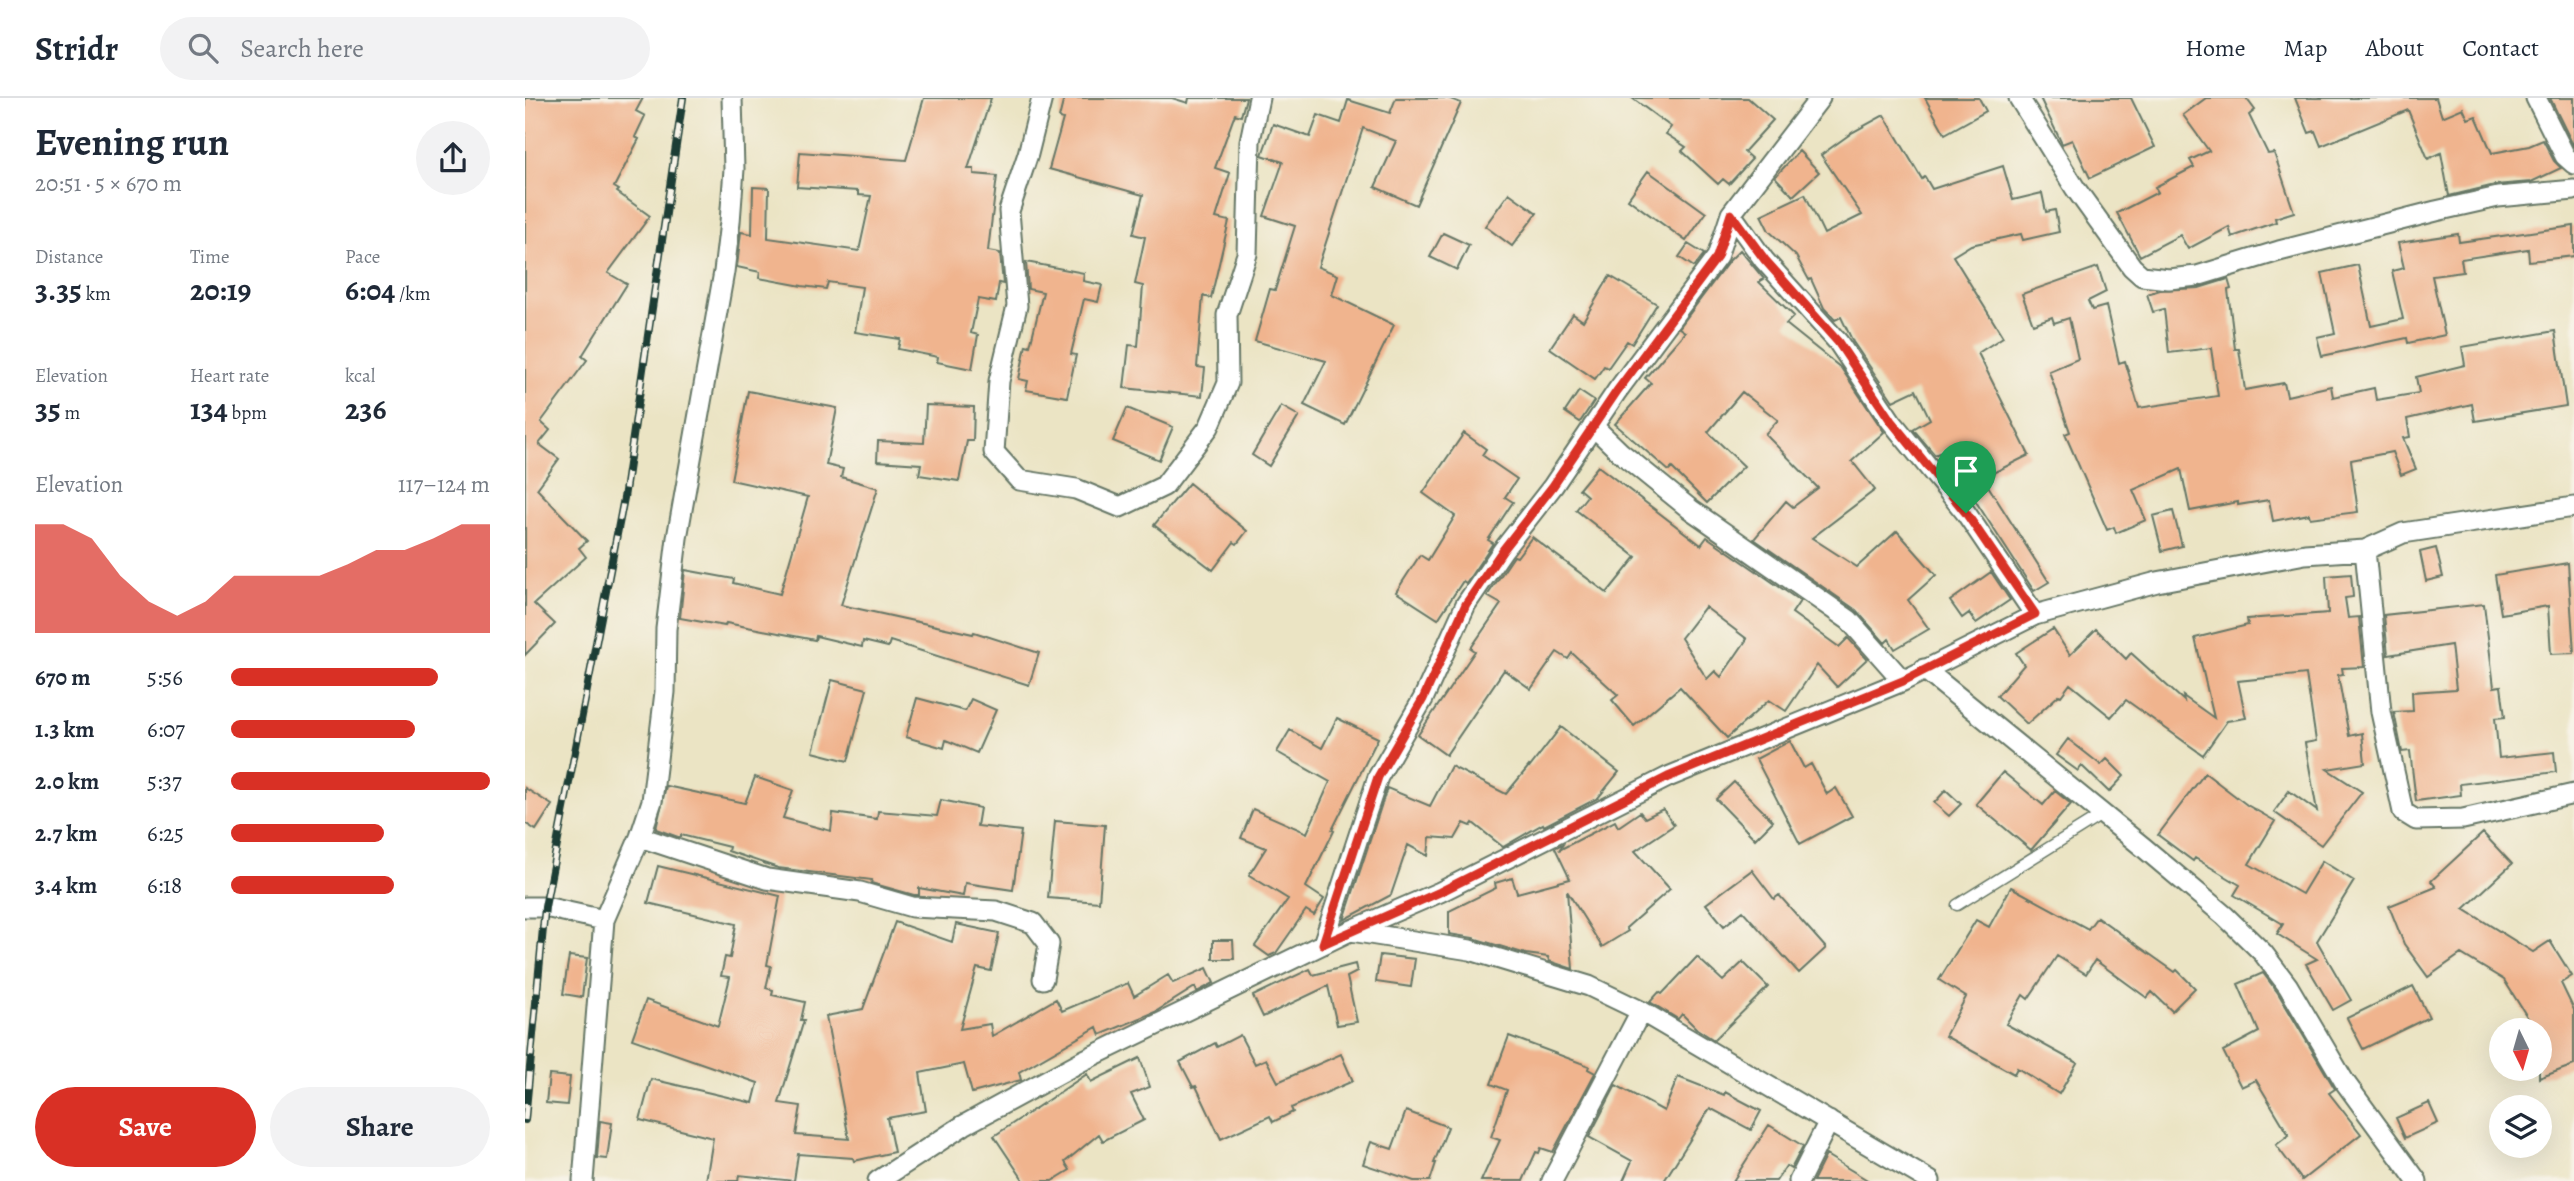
<!DOCTYPE html>
<html lang="en">
<head>
<meta charset="utf-8">
<style>
	body { margin:0; font-family:Alegreya,serif; background:#f2f2f3; color:#1f2937; height:100vh; display:flex; flex-direction:column; font-size:26px; white-space:nowrap }
	* { box-sizing:border-box; margin:0 }
	p { font-size:23px; color:#747a83 }
	.icon { flex:none; width:38px; height:38px; fill:none; stroke:currentColor; stroke-width:2; stroke-linecap:round; stroke-linejoin:round }
	.map { position:relative; flex:1; overflow:hidden }
	.details { display:flex; flex-direction:column; background:#fff; width:525px }
	.details>* { flex:none }
	.needle { width:46px; rotate:175deg }
	.buttons { position:absolute; left:1964px; top:920px; display:grid; gap:14px }
	.buttons a { display:grid; place-items:center; width:63px; height:63px; border-radius:50%; background:#fff; box-shadow:0 7px 28px #0002; font-size:35px }
	.pin { position:absolute; display:grid; place-items:center; width:60px; height:60px; color:#fff; margin:-72px -30px; border-radius:50% 50% 50% 0; rotate:-45deg; box-shadow:0 0 7px #0007 }
	.pin .icon { rotate:45deg }
	.round { display:grid; place-items:center; flex:none; width:74px; height:74px; border-radius:37px; background:#f2f2f3 }
	.headline { display:flex; align-items:center; justify-content:space-between; height:119px; padding:0 35px }
	h1 { font-size:38px; font-weight:700; line-height:52px }
	.stats { display:grid; grid-template-columns:repeat(3,1fr); gap:10px; height:119px; padding:7px 35px }
	.stats div { display:grid; align-content:center }
	.stats b { font-size:30px; font-weight:700 }
	.stats small { font-size:19px; font-weight:400 }
	.stats p { font-size:19px }
	.chart { height:196px; padding:14px 35px }
	.chart p { display:flex; justify-content:space-between }
	.chart svg { width:100%; height:126px; margin-top:7px; fill:#d93025; opacity:.7 }
	.primary-button { display:flex; gap:14px; margin-top:auto; padding:14px 35px }
	.primary-button a { flex:1; height:80px; border-radius:42px; background:#d93025; color:#fff; font-size:28px; font-weight:700; line-height:80px; text-align:center }
	.primary-button a+a { background:#f2f2f3; color:#1f2937 }
	ul { padding:0 35px; list-style:none; font-size:23px }
	li { display:grid; grid-template-columns:112px 84px 1fr; align-items:center; height:52px }
	li i { height:18px; border-radius:9px; background:#d93025 }
	header { display:flex; align-items:center; gap:42px; box-sizing:border-box; height:98px; padding:0 35px; background:#fff; border-bottom:2px solid #e0e1e3 }
	header strong { font-size:33px }
	nav { display:flex; gap:38px; margin-inline-start:auto; font-size:24px }
	.search { width:490px; height:63px; background:#f2f2f3; display:flex; align-items:center; gap:18px; box-sizing:border-box; padding:0 24px; border-radius:38px; color:#747a83; font-size:26px }
	main { display:flex; flex:1; min-height:0 }
	.map>svg:first-child { display:block }
	.building { fill:#f0b48e; fill-rule:evenodd }
	.lines { fill:none; stroke-linecap:round; stroke-linejoin:round }
	.service-casing { stroke:#676; stroke-width:13 }
	.minor-casing { stroke:#676; stroke-width:23 }
	.service { stroke:#fff; stroke-width:10 }
	.minor { stroke:#fff; stroke-width:19 }
	.rail-casing { stroke:#1f3d34; stroke-width:8 }
	.rail { stroke:#f7f3e8; stroke-width:5; stroke-dasharray:16; stroke-linecap:butt }
	.route-casing { stroke:#fff; stroke-width:14 }
	.route { stroke:#d93025; stroke-width:9 }
</style>
</head>
<body>
<header>
<strong>Stridr</strong>
<div class="search"><svg class="icon" aria-label="search" viewBox="0 0 24 24"><circle cx="10" cy="10" r="6"/><path d="M15 15l6 6"/></svg>Search here</div>
<nav><a>Home</a><a>Map</a><a>About</a><a>Contact</a></nav>
</header>
<main>
<section class="details">
<div class="headline"><div><h1>Evening run</h1><p>20:51 · 5 × 670 m</p></div><a class="round"><svg class="icon" aria-label="share" viewBox="0 0 24 24"><path d="M12 15V3M7 8l5-5 5 5M5 13v7h14v-7"/></svg></a></div>
<div class="stats">
<div><p>Distance</p><b>3.35<small> km</small></b></div>
<div><p>Time</p><b>20:19</b></div>
<div><p>Pace</p><b>6:04<small> /km</small></b></div>
</div>
<div class="stats">
<div><p>Elevation</p><b>35<small> m</small></b></div>
<div><p>Heart rate</p><b>134<small> bpm</small></b></div>
<div><p>kcal</p><b>236</b></div>
</div>
<div class="chart"><p><span>Elevation</span>117–124 m</p>
<svg viewBox="0 0 160 44" preserveAspectRatio="none"><path d="M0 44V6L10 6L20 11L30 24L40 33L50 38L60 33L70 24L80 24L90 24L100 24L110 20L120 15L130 15L140 11L150 6L160 6V44z"/></svg>
</div>
<ul>
<li><b>670 m</b>5:56<i style="width:80%"></i></li>
<li><b>1.3 km</b>6:07<i style="width:71%"></i></li>
<li><b>2.0 km</b>5:37<i style="width:100%"></i></li>
<li><b>2.7 km</b>6:25<i style="width:59%"></i></li>
<li><b>3.4 km</b>6:18<i style="width:63%"></i></li>
</ul>
<div class="primary-button"><a>Save</a><a>Share</a></div>
</section>
<div class="map">
<svg width="2049" height="1083" viewBox="0 0 2049 1083">
	<rect width="100%" height="100%" fill="#f7f3e8"/>
	<filter id="ink" filterUnits="userSpaceOnUse"><feTurbulence type="fractalNoise" baseFrequency=".0143" numOctaves="2"/><feDisplacementMap in="SourceGraphic" scale="14" xChannelSelector="R" yChannelSelector="G"/><feConvolveMatrix kernelMatrix="1 2 1 2 8 2 1 2 1" color-interpolation-filters="sRGB"/></filter>
	<filter id="wash" filterUnits="userSpaceOnUse"><feTurbulence type="fractalNoise" baseFrequency=".00686" numOctaves="4" result="noise"/><feDisplacementMap in="SourceGraphic" scale="28" xChannelSelector="R" yChannelSelector="G"/><feGaussianBlur stdDeviation="1.57" result="paint"/><feColorMatrix in="noise" values="0 0 0 0 0 0 0 0 0 0 0 0 0 0 0 0 0 1.4 0 .05"/><feComposite in="paint" operator="in"/></filter>
	<g filter="url(#wash)">
		<rect width="100%" height="100%" fill="#ebe4c4"/>
		<g id="blocks">
			<path class="building" d="M0 0H118L111 13 120 18 110 39 114 41 89 89 94 92 92 94 125 118 83 175 102 186 57 258 62 262 16 324 25 332 14 346 34 361 12 391 62 443 54 450 61 459 9 506 30 526 0 557Z
				M399 0H466L443 71H449V76L472 78 463 153 475 155 478 186 474 185 471 204 453 201 446 235 453 237 447 271 412 264 413 259 373 251 375 241 330 234 337 189 303 184 301 191 277 188 234 180 235 174 212 169 216 134 227 136 228 89 244 90 243 140 334 153 346 98 333 97V93L272 89 275 54 381 62Z
				M539 0H647L663 5 664 0H721L716 18 710 16 690 70 705 75 691 120 704 123 686 200 678 198 672 269 680 270 677 298 599 290 604 247 613 248 618 188 610 186 620 139 608 136 618 97 524 71 538 21 534 20Z
				M871 0H923L936 5 891 107 850 89 871 43 838 30 793 169 813 177 807 197 869 227 820 327 779 307 801 263 730 243 745 191 750 192 770 128 739 118 758 64 737 57 748 26 785 39 793 17 816 25 823 2 865 15Z
				M1107 0H1223L1248 22 1219 54 1227 61 1204 86 1198 81 1193 86 1157 53 1161 49 1141 36 1146 29Z
				M1400 0H1454L1461 13 1420 36Z
				M1515 0H1606L1630 49 1565 80 1547 42 1537 46Z
				M1681 0H1721L1730 12 1724 17 1743 56 1749 55 1769 114 1750 120 1751 124 1707 139 1704 129 1663 151 1655 137 1615 158 1592 115 1633 94 1630 89 1669 69 1665 62 1684 53 1658 17Z
				M1770 0H1911L1917 19 1938 10 1943 21 1951 18 1967 55 2004 48 2018 42 2029 63 2036 70 2006 84 1970 87 1924 98 1916 55 1903 61 1883 12 1796 48 1790 33 1784 35Z
				M2025 0H2049V49Z
				M1359 17 1397 81 1400 79 1407 91 1478 68 1488 102 1517 95 1521 114 1530 112 1534 134 1498 142 1496 136 1446 147 1428 158 1478 239 1453 255 1504 357 1458 380 1524 484 1509 493 1444 393 1422 351 1410 357 1388 331 1405 321 1391 292 1368 303 1328 244 1316 219 1310 222 1299 210 1286 181 1284 182 1271 158 1244 133 1236 117 1280 96 1299 136 1337 117 1296 57 1328 34Z
				M1274 53 1294 74 1268 98 1250 79Z
				M1123 73 1181 115 1161 143 1103 101Z
				M984 95 1012 115 987 148 960 128Z
				M2049 128V158L2004 163 2003 151 1936 161 1938 174 1907 178 1920 237 1883 245 1882 240 1797 258 1792 239 1810 235 1797 175 1833 167 1846 228 1878 221 1867 173 1879 170 1873 145 1933 136 1934 144Z
				M918 135 944 147 932 172 905 159Z
				M1163 146 1179 156 1169 169 1154 159Z
				M1215 152 1239 181 1234 184 1269 218 1261 226 1316 270 1359 334 1327 363 1350 392 1287 440 1332 469 1372 433 1411 477 1383 502 1404 531 1370 551 1364 541 1360 545 1331 512 1229 441 1261 403 1268 409 1293 390 1240 336 1253 322 1217 294 1183 334 1219 368 1182 405 1147 370 1144 373 1090 326 1126 285 1120 280 1160 234 1154 230 1204 163Z
				M501 164 559 175 558 183 577 187 573 204 559 201 546 256 551 257 542 299 501 292 503 283 494 281 501 247 505 248 518 194 503 191Z
				M1573 169 1581 194 1563 203 1567 212 1581 208 1594 265 1600 263 1614 310 1693 298 1686 250 1644 255 1639 211 1628 214 1622 196 1635 192 1674 190 1703 181 1706 191 1703 192 1710 251H1714L1720 292 1759 285 1762 298 1806 288 1808 299 1849 290 1851 302 1894 295 1891 279 1940 267 1937 249 2030 233 2041 308 1950 323 1947 306 1882 321 1885 339 1878 340 1891 371 1876 377 1867 354 1826 362 1833 414 1785 420 1784 416 1748 423 1744 402 1713 407V404L1665 413 1656 371 1608 392 1621 422 1591 435 1589 429 1582 432 1540 336 1545 334 1524 273 1553 261 1544 220 1529 225 1527 219 1508 226 1497 196Z
				M1085 178 1132 206 1107 246 1102 243 1083 270 1079 268 1070 281 1025 250 1048 216 1058 223Z
				M223 293 312 310 301 367 318 371 316 379 353 390 316 507 448 536 449 534 514 555 504 587 365 543 363 549 338 543 337 549 291 538 290 542 201 525 200 528 155 520 160 472 209 481 208 485 255 496 283 399 206 382Z
				M1054 293 1069 303 1055 324 1040 314Z
				M401 307 449 309 448 343H442L434 383 394 377 396 366 352 363 353 343 399 345Z
				M756 308 774 318 744 368 727 357Z
				M602 310 648 329 634 362 588 343Z
				M939 335 961 351 957 357 992 381 980 399 988 404 963 442 968 445 941 485 938 483 913 521 871 494 895 457 903 462 930 418 898 395Z
				M1073 368 1176 447 1182 439 1275 503 1267 515 1314 549 1323 540 1342 561 1312 589 1292 567 1261 613 1244 602 1202 640 1155 589 1109 628 1087 602 1093 597 1047 555 1043 561 1032 554 1006 591 979 572 921 657 893 637 950 553 946 550 976 506 962 498 989 458 992 459 1007 439 1082 495 1111 459 1051 412 1062 398 1054 391ZM1180 509 1222 541 1196 579 1190 573 1182 581 1156 540Z
				M664 385 722 433 712 446 709 444 688 472 629 427Z
				M1648 413 1657 448 1637 453 1628 418Z
				M1911 450 1918 479 1901 483 1895 454Z
				M2043 465 2049 555 2026 556 2023 508 1976 516 1970 477Z
				M1466 474 1485 502 1451 525 1444 515 1437 520 1425 503Z
				M1826 476 1828 499 1820 500 1823 520 1834 519 1839 569 1817 570 1818 576 1813 577 1824 638 1837 635 1840 665 1802 671 1837 694 1796 747 1749 714 1764 693 1792 713 1780 645 1791 643 1781 576 1713 583 1721 620 1702 623 1678 657 1601 602 1586 619 1545 586 1536 598 1534 597 1502 626 1472 598 1499 567 1491 555 1528 531 1545 557 1571 531 1601 561 1606 555 1659 603 1658 598 1689 620 1670 540 1723 527 1722 521 1803 515 1801 478Z
				M1959 506 1969 589 1976 588 1980 619 1970 620 1974 660 2029 654 2031 674 1935 686 1936 697 1891 703 1885 653 1877 654 1869 614 1888 613 1887 594 1931 591 1926 547 1863 557 1859 517Z
				M307 582 342 591 323 663 288 654Z
				M392 600 440 613 446 601 471 612 452 655 421 642 419 650 381 639Z
				M812 620 853 640 807 732 809 733 781 789 799 801 789 817 781 812 751 855 744 858 730 848 763 801 724 777 741 750 716 740 728 711 782 735 805 684 752 654 765 632 797 650Z
				M1036 629 1094 674 1073 700 1019 728 1018 726 978 749 948 725 946 728 939 725 930 741 905 739 903 758 883 747 866 797 819 822 862 690 905 708 926 668 981 696 1004 668 1005 669Z
				M1543 641 1576 667 1582 661 1599 678 1584 694 1557 668 1553 673 1531 657Z
				M1265 643 1279 670 1286 666 1302 696 1311 690 1327 718 1275 746 1231 661Z
				M1478 674 1518 707 1530 693 1546 706 1506 752 1451 706Z
				M1680 675 1722 707 1750 723 1724 766 1777 796 1797 763 1829 783 1792 843 1826 902 1808 912 1781 866 1792 861 1752 836 1758 826 1709 797 1715 787 1670 760 1668 763 1633 737Z
				M230 679 268 692 258 720 306 733 308 715 352 721 353 713 412 718 416 702 455 710 452 728 496 733 488 792 440 785 438 798 394 790V797H389L346 785 347 782 253 770 203 753 204 749 156 737V739H153L131 731 141 688 220 705Z
				M1209 684 1248 723 1230 741 1191 701Z
				M0 690 27 707 11 732 0 725Z
				M1421 692 1436 706 1424 718 1409 705Z
				M1138 711 1149 727 1110 753 1145 791 1101 830 1103 833 1077 849 1042 793 1048 871 1024 863 1023 859 1001 856 948 840 924 836V813L971 790 970 785 987 780 992 795 1045 781 1030 750 1039 745 1034 752 1090 723 1093 729 1115 714 1120 720Z
				M530 723 580 727 574 804 523 800Z
				M1958 735 1987 766 1939 811 2008 854 2025 843 2047 878 2036 885 2049 912V967L2014 980V933H2011L1979 882 1936 856 1903 879 1879 846 1864 808 1911 789 1906 783Z
				M133 768 255 798 242 867 246 868 241 890 248 892 247 897 280 904 276 922H279L254 1005 276 1008 271 1037 324 1041 301 918 338 911 370 824 427 844 431 826 474 835 466 873 452 870 435 931 465 926 467 938 531 901 537 913 603 885 609 898 643 877 648 885 682 870 689 885 672 894 670 889 630 914 575 937 572 929 494 974 496 982 447 995 439 966 395 975 401 1013 362 1020 369 1054 329 1063 328 1060 273 1056 269 1083 214 1077 213 1083H181L188 1040 115 1022 126 981 228 1005 233 985 107 941 121 902 193 928 205 879 196 878 200 859 205 860 211 826 123 805Z
				M1227 772 1249 801 1254 797 1301 850 1274 875 1218 813 1199 828 1181 806Z
				M1486 789 1563 831 1572 819 1650 874 1652 872 1670 890 1647 913 1627 894 1622 900 1570 862 1561 876 1532 858 1503 901 1498 897 1481 926 1552 965 1534 996 1492 970 1489 976 1420 938 1441 899 1414 882 1451 822 1464 829Z
				M688 842H708L709 861H688Z
				M855 857 890 861 886 889 851 884Z
				M44 858 62 860 57 899 38 896Z
				M1172 859 1198 883 1218 864 1243 889 1189 942 1172 931 1157 916 1153 921 1125 904 1134 894 1137 896Z
				M830 866 832 874 822 879 832 924 812 927 803 888 738 919 728 898 785 871 788 877Z
				M1738 875 1753 895 1810 991 1804 995 1836 1036 1777 1082 1751 1047 1764 1037 1731 982 1716 989 1698 953 1734 934 1713 886Z
				M1888 888 1904 919 1838 951 1822 920Z
				M715 937 730 966 741 961 753 984 816 956 828 983 766 1010 768 1014 748 1024 745 1018 696 1041 671 988 668 989 655 964 690 945 692 949Z
				M984 938 1064 968 1063 971 1070 975 1028 1054 1016 1050 1014 1055 1011 1054 998 1083H956L975 1042 966 1039 982 992 966 986Z
				M615 960 625 989 606 996 619 1022 578 1043 574 1036 540 1064 545 1072 527 1083H499L469 1038 562 976 566 984Z
				M24 977 45 979 42 1007 21 1005Z
				M1153 979 1199 997 1200 994 1236 1013 1226 1032 1185 1010 1139 1083H1098L1107 1063 1064 1039 1091 987 1139 1013Z
				M1904 1005 1913 1025 1880 1040 1871 1020Z
				M881 1013 923 1029 909 1065H911L905 1083H889L838 1066 846 1044 867 1051Z
				M75 1023 87 1025 82 1061 72 1060Z
				M1244 1027 1278 1048 1266 1071 1261 1068 1251 1083H1208Z
				M1301 1057 1344 1083H1288Z"/>
		</g>
	</g>
	<g filter="url(#ink)">
		<use href="#blocks" fill-opacity="0" stroke="#676" stroke-width="2"/>
		<g class="lines">
			<g class="service-casing">
				<path id="service" d="M1432 807 1578 716"/>
			</g>
			<g class="minor-casing">
				<path id="minor" d="M517 0 503 56 484 113 492 208 474 283 469 354 494 382 551 391 595 409 639 388 684 329 703 285 702 217 722 156 725 43 734 0
					M1494 0 1550 90 1607 169 1617 178 1644 181 1672 178 1754 153 1911 113 1973 99 2049 92
					M2011 0 2040 58 2049 66
					M1206 116 1239 162 1313 244 1366 323 1441 415 1510 517
					M1068 328 1096 355 1165 411 1324 522 1378 583
					M1840 452 1856 614 1878 714 1891 722 1938 721 2049 696
					M1399 571 1618 749 1700 818 1738 855 1763 888 1819 983 1892 1083
					M115 739 242 781 335 794 387 809 471 813 508 825 524 846 518 881
					M0 809H20L79 822
					M826 833 945 852 1064 888 1116 913 1405 1083
					M798 846 853 679 898 601 941 506 978 452 1028 388 1092 293 1192 159 1206 116 1295 0
					M58 1083 79 822 115 739 127 703 140 594 141 531 152 440 199 174 205 124 209 71 207 0
					M353 1083 439 1027 557 963 825 833 915 794 1143 679 1378 583 1510 517 1632 484 1780 456 1840 452 1878 435 2049 409
					M1027 1083 1116 913
					M1274 1083 1304 1023"/>
			</g>
			<use href="#service" class="service"/>
			<use href="#minor" class="minor"/>
			<g class="rail-casing">
				<path id="rail" d="M0 1022 20 809 99 400 158 0"/>
			</g>
			<use href="#rail" class="rail"/>
		</g>
	</g>
	<g class="lines" filter="url(#ink)">
		<g class="route-casing">
			<path id="route" d="M1206 116 1240 162 1313 244 1366 323 1441 415 1510 516 1378 583 1143 679 915 794 798 846 853 679 898 601 941 506 978 452 1028 388 1092 293 1192 159Z"/>
		</g>
		<use href="#route" class="route"/>
	</g>
</svg>
<div class="buttons">
<a><svg class="needle" viewBox="-14 -14 28 28"><path d="M0-13l5 13h-10z" fill="#e53935"/><path d="M0 13l5-13h-10z" fill="#747a83"/></svg></a>
<a><svg class="icon" aria-label="layers" viewBox="0 0 24 24"><path d="M12 4l9 5-9 5-9-5zM3 14l9 5 9-5"/></svg></a>
</div>
<div class="pin" style="left:1441px;top:415px;background:#1e9e55"><svg class="icon" aria-label="arrive" viewBox="0 0 24 24"><path d="M6 21V4h12l-3 4 3 4H6"/></svg></div>
</div>
</main>
</body>
</html>
